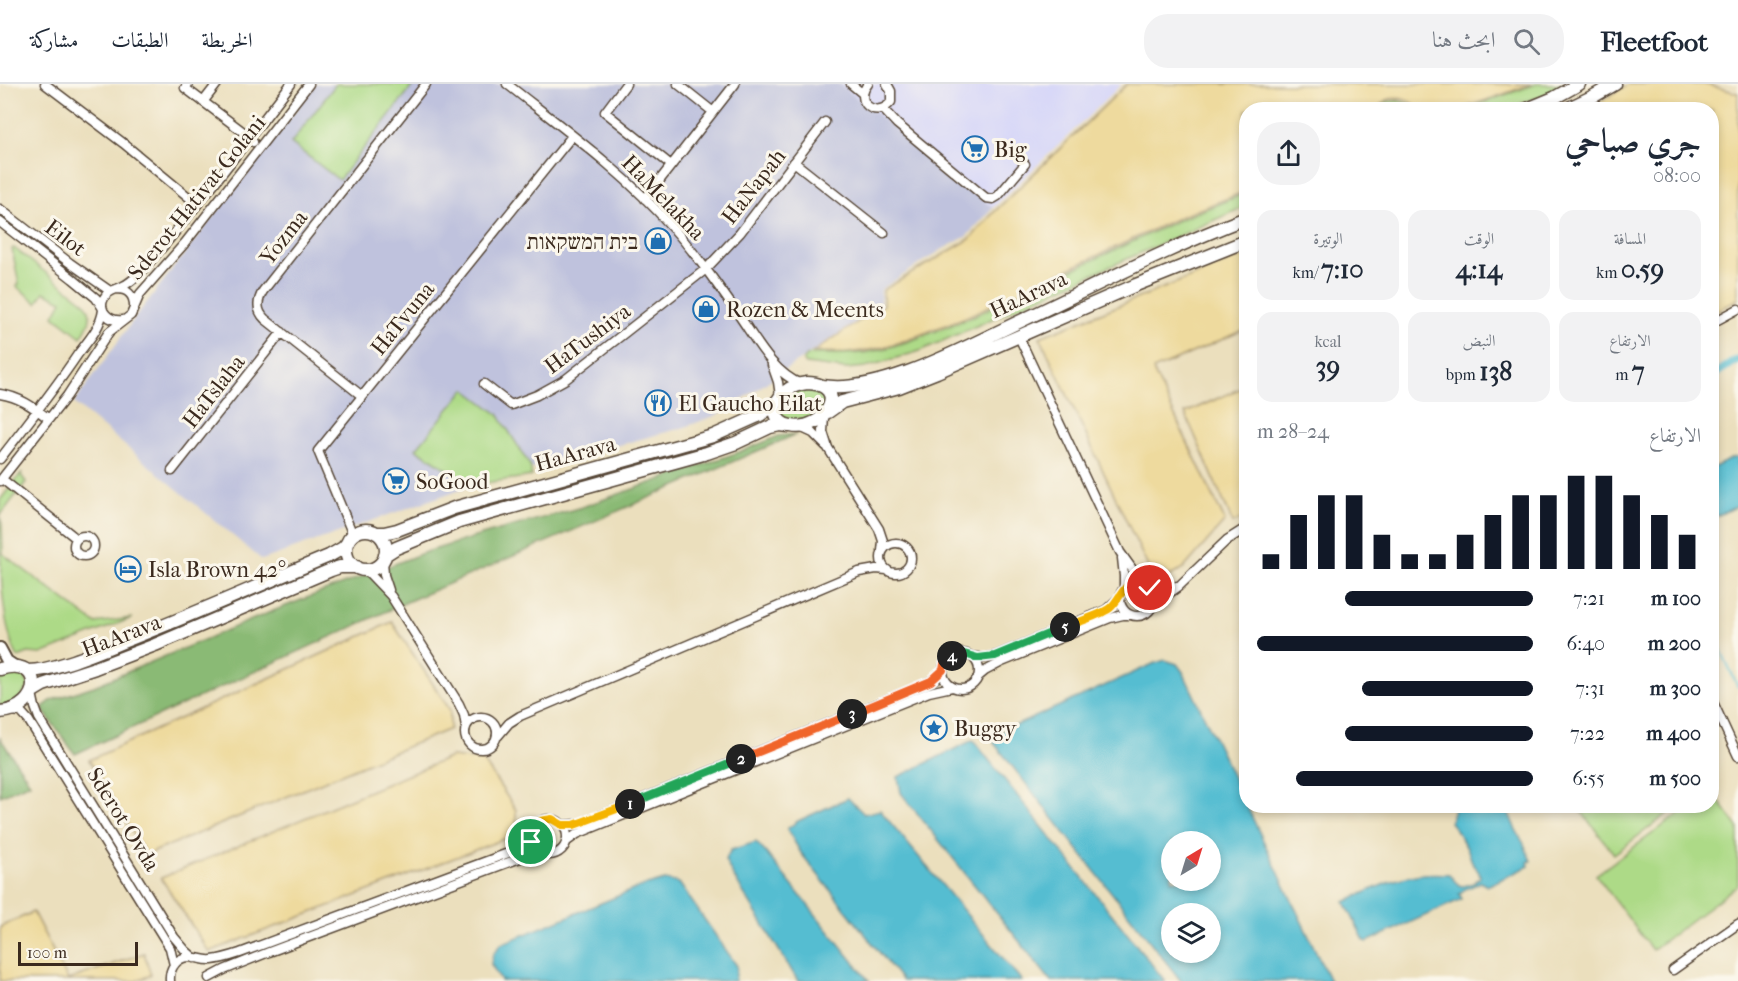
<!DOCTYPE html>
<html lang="ar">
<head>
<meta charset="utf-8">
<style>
	body { margin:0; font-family:"IM FELL French Canon",Amiri,"Frank Ruhl Libre",serif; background:#f2f2f3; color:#1f2937; direction:rtl; height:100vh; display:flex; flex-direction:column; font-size:22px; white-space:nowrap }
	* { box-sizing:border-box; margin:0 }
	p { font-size:20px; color:#747a83 }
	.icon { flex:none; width:33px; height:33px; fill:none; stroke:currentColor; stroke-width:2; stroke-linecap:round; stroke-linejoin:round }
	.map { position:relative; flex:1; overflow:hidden; direction:ltr }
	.details { position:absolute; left:1239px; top:18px; width:480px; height:711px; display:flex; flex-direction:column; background:#fff; border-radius:24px; box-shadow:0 3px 9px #0003; direction:rtl }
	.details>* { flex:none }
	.needle { width:39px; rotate:38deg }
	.buttons { position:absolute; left:1161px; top:747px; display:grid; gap:12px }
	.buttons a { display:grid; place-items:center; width:60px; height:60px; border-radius:50%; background:#fff; box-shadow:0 3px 9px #0003; font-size:30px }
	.scale { position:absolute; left:18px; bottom:15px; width:120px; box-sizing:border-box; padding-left:6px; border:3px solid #3b2a1e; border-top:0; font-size:16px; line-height:21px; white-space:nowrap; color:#3b2a1e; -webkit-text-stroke:4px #fbf7ec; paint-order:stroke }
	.pin { position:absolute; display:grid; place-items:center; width:51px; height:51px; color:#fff; margin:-26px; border:3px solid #fff; border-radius:50%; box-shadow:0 2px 6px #0007 }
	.km { position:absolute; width:30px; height:30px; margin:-15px; border-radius:50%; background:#222; color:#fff; font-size:16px; line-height:30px; text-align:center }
	.round { display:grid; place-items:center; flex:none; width:63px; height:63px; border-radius:24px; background:#f2f2f3 }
	.overview { display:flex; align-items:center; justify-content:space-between; height:102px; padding:0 18px }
	h1 { font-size:33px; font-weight:800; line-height:45px }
	.metrics { display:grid; grid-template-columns:repeat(3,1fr); gap:9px; height:102px; padding:6px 18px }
	.metrics div { display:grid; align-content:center; border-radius:15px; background:#f2f2f3; text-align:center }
	.metrics b { font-size:26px; font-weight:800 }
	.metrics small { font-size:16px; font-weight:400 }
	.metrics p { font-size:16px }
	.chart { height:168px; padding:12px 18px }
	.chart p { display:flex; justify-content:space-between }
	.chart svg { width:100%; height:108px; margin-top:6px; stroke:#111827; stroke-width:6 }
	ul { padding:0 18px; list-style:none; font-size:20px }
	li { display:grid; grid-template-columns:96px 72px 1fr; align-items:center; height:45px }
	li i { height:15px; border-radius:8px; background:#111827 }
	header { display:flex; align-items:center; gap:36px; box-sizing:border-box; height:84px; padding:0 30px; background:#fff; border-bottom:2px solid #e0e1e3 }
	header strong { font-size:28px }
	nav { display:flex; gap:33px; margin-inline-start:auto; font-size:21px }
	.search { width:420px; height:54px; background:#f2f2f3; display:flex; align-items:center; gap:15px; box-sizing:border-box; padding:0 21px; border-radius:24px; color:#747a83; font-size:22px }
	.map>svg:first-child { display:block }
	.built { fill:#d7d7f8 }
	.industrial { fill:#bfc2dd }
	.green { fill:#adda87; stroke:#748252; stroke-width:1.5 }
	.forest { fill:#8aba74; stroke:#627249; stroke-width:1.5 }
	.sand { fill:#eeda9e; stroke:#94825e; stroke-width:1.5 }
	.water { fill:#54bdd1; stroke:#487478; stroke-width:1.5; fill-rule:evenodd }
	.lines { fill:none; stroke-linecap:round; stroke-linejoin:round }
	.stream { stroke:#54bdd1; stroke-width:2 }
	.canal { stroke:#54bdd1; stroke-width:8 }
	.minor-casing { stroke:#554536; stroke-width:11 }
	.major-casing { stroke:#554536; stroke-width:14 }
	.highway-casing { stroke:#554536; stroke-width:15 }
	.minor { stroke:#fff; stroke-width:8 }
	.major { stroke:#fff; stroke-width:10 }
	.highway { stroke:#fff; stroke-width:12 }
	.split-1-casing { stroke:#fff; stroke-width:12 }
	.split-2-casing { stroke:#fff; stroke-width:12 }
	.split-3-casing { stroke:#fff; stroke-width:12 }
	.split-4-casing { stroke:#fff; stroke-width:12 }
	.split-5-casing { stroke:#fff; stroke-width:12 }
	.split-6-casing { stroke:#fff; stroke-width:12 }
	.split-1 { stroke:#f5b400; stroke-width:8 }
	.split-2 { stroke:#22a559; stroke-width:8 }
	.split-3 { stroke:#f0652b; stroke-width:8 }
	.split-4 { stroke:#f0652b; stroke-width:8 }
	.split-5 { stroke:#22a559; stroke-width:8 }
	.split-6 { stroke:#f5b400; stroke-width:8 }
	.labels { text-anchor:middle; stroke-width:6; stroke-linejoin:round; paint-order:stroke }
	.poi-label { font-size:22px; fill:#3b2a1e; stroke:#fbf7ec; text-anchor:start }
	.street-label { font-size:22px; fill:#3b2a1e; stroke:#fbf7ec }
</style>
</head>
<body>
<header>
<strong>Fleetfoot</strong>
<div class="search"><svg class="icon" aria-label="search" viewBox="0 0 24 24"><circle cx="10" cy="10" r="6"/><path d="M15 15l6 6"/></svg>ابحث هنا</div>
<nav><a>الخريطة</a><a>الطبقات</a><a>مشاركة</a></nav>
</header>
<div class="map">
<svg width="1738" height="897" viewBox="0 0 1738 897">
	<rect width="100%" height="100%" fill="#fbf7ec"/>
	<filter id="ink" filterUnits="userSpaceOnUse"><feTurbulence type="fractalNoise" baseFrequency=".0167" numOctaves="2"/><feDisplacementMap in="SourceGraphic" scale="12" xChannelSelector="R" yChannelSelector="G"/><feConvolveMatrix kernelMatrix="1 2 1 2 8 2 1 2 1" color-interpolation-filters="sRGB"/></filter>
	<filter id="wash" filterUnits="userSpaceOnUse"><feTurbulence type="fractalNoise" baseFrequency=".008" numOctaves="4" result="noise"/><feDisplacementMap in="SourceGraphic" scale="24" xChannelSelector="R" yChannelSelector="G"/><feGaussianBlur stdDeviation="1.35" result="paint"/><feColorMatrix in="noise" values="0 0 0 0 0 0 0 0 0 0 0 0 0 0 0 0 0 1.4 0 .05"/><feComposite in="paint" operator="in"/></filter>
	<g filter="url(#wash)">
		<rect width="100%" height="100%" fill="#ebdfbd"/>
		<path class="built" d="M839 0H1122L993 124Z"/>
		<path class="industrial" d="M316 0H839L993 124 967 152 943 165 881 205 880 221 722 329 685 343 472 401 262 476 74 319 137 231Z"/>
		<path class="green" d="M336 0H414L339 96 291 59Z
			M1536 0H1566L1545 11 1505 25H1466Z
			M1398 17 1410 20 1417 25H1378L1386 18Z
			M1246 109V122L920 267 866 283 845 285 806 280 803 276 808 271 813 270C831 270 851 271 869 268 903 262 935 247 967 235L1183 134Z
			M14 164 84 218C95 231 89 241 81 253L54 232 62 217 44 208 37 219 16 202 19 200 12 165Z
			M802 304 823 307 826 322 809 337 790 338 780 330C783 312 787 312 802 304Z
			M465 305 498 330 530 381 532 392 472 401 416 365Z
			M22 388 21 391 26 398 0 432V416Z
			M0 432 2 440 3 470 95 539 132 534 41 570 28 569 18 573C0 542 0 471 0 432Z
			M14 588 24 591 29 602 17 618 0 623V591Z
			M1712 708 1738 743V801L1652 866 1596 791 1690 722H1712Z
			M1577 722H1678L1614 770Z"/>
		<path class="forest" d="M797 350 409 517 75 670 44 628 43 623 52 616 94 602 273 527 423 469 485 450 579 424 745 366 779 352Z
			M0 654 30 699 0 712Z"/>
		<path class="sand" d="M1127 0H1532L1461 25H1419C1413 16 1397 12 1387 16 1383 18 1379 23 1375 25L1246 26V107L1182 132 966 233C934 245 902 260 869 266 851 270 831 268 813 268L883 221V206L970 155 995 127Z
			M1628 0H1704L1738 9V215L1712 229V108L1715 106 1712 97V26L1591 25Z
			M1246 171V245L1153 286 1225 437 1184 484 1167 494 1150 487 1040 253Z
			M1246 302V433L1233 439 1185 329Z
			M392 538 450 626V645L146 771 89 676Z
			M451 673 483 676 516 726 517 750 209 868 161 794Z
			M33 828 68 896 144 869 151 891 136 897H0V843Z"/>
		<path class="water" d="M1738 373V422L1712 434V384L1733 374Z
			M1165 576 1177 580 1183 588 1330 897H1181L994 659V653L999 649 1153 580ZM1172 758H1210V796H1172ZM1172 830H1210V868H1172Z
			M973 656 1165 897H1051L901 709 898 693Z
			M848 714 864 730 880 726 1022 897H902L801 769 787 745 798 737Z
			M1450 722H1506L1515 744 1524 760 1531 777 1528 778 1529 782 1487 802 1480 798C1473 804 1466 802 1459 810L1462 815 1367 858 1364 856 1345 818C1381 801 1407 786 1449 790 1452 793 1457 802 1462 802 1466 802 1470 800 1474 799L1480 793 1479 788 1473 781 1468 766 1455 744 1450 738 1454 725Z
			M756 758 766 769 869 897H798L732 790 725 776 731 766Z
			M665 796 679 799 737 882 735 897H501L491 880 493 870 501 860 640 803Z"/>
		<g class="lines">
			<path class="stream" d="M1712 547 1738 603"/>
			<path class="canal" d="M1712 292 1738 275"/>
		</g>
	</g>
	<g filter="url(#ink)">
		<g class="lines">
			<g class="minor-casing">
				<path id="minor" d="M45 0 123 59 197 120
					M188 0 185 4 250 53 253 58
					M507 0C564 45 624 88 672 143 696 170 717 200 738 230 755 254 772 288 801 300
					M626 0 605 28 671 81
					M678 0 712 27
					M851 0 863 10
					M868 0C853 18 876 36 891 18V7L887 0
					M203 18 217 0
					M883 25 897 40 986 114 993 115 998 112 1025 80
					M794 78 884 149
					M645 115 735 0
					M0 125 70 179 110 207
					M0 138 73 195 96 214 102 223
					M117 205C127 205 134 211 134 222
					M123 236C110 238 97 227 104 214 108 206 116 206 123 202 130 199 136 193 141 188 194 128 242 63 291 0
					M1712 239 1738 225
					M1019 253 1120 468 1143 500
					M772 281 778 298 780 312
					M484 300 511 321 537 311 566 295 706 185 740 149 825 38
					M0 310C20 313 33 323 49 335
					M362 312 265 235C256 226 257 217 263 207L426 0
					M824 332 823 348 828 364 879 445 883 457 882 467
					M800 343 813 349 826 362
					M0 375C27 340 54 306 78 270 88 257 101 243 103 226
					M172 387 282 248
					M2 395 77 455
					M0 397 67 312 109 248 131 231 140 210 185 159 309 0
					M353 451 318 367 572 52
					M74 462a10 10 0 1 1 20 0a10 10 0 1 1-20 0Z
					M881 474a15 15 0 1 1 30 0a15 15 0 1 1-30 0Z
					M1122 474 1124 492V504
					M383 476 384 491 389 506
					M365 485 391 512 459 620 464 631 466 643
					M1120 515a17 17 0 1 1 34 0a17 17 0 1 1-34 0Z
					M1147 502 1168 504 1177 502
					M1153 521 1178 503 1227 456 1246 444
					M943 587a18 18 0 1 1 36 0a18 18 0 1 1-36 0Z
					M970 572 984 574 995 572 1106 526 1119 514
					M979 592 985 587 1002 578 1110 534 1123 531H1129
					M32 609 35 623 39 634 174 853 186 867 194 874
					M1712 616 1738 672
					M10 627 21 628 29 637 170 864 174 881
					M465 649a16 16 0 1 1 32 0a16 16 0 1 1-32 0Z
					M498 652 509 639 520 632 859 488 876 485 887 486
					M531 753a18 18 0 1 1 36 0a18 18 0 1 1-36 0Z
					M562 741 580 740 926 600 936 594 943 586
					M566 758 577 750 929 608 952 603
					M1673 886 1738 840
					M209 894 224 886 269 868 528 771 542 769
					M170 897C169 885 176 874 188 873 197 873 204 877 212 876 222 875 231 872 240 869L511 768 524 761 531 752"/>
			</g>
			<g class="major-casing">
				<path id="major" d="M0 564 7 577 16 583"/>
			</g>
			<g class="highway-casing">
				<path id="highway" d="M1525 26 1554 14 1579 0
					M1565 26 1594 12 1615 0
					M807 299C852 300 825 349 791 342 782 341 777 336 775 327 776 310 791 301 807 299Z
					M822 302C879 312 971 260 1023 236 1097 201 1170 163 1246 134
					M828 328 842 318 899 303 937 288 1136 201 1246 157
					M346 466a20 20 0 1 1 40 0a20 20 0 1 1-40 0Z
					M376 449H384L397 446 454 424 713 352 760 331 770 324 779 315
					M385 471 396 464 459 438 707 369 736 359 770 343 780 341 789 342
					M0 585C45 571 43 625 0 628
					M27 587C53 587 95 569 120 559 190 532 259 501 329 472L343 464 348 458
					M33 607 43 601 95 584 155 561 331 486 340 483H357"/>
			</g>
			<use href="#minor" class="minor"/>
			<use href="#major" class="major"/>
			<use href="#highway" class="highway"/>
		</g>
	</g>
	<g class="lines" filter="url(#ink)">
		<g class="split-1-casing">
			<path id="split-1" d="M531 758 532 746 540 737 552 735 562 741H574L630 720"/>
		</g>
		<g class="split-2-casing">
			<path id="split-2" d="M630 720 741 675"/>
		</g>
		<g class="split-3-casing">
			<path id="split-3" d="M741 675 852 630"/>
		</g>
		<g class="split-4-casing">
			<path id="split-4" d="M852 630 931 597 943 586 944 580 952 572"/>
		</g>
		<g class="split-5-casing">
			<path id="split-5" d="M952 572 964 570 978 574 995 572 1065 543"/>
		</g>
		<g class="split-6-casing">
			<path id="split-6" d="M1065 543C1078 538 1099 532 1110 524 1123 514 1126 485 1150 504"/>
		</g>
		<use href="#split-1" class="split-1"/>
		<use href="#split-2" class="split-2"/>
		<use href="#split-3" class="split-3"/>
		<use href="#split-4" class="split-4"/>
		<use href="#split-5" class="split-5"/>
		<use href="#split-6" class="split-6"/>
	</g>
	<defs>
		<g id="supermarket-ring" transform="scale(1.35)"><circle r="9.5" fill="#fbf7ec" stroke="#1f6fb2" stroke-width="1.5"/><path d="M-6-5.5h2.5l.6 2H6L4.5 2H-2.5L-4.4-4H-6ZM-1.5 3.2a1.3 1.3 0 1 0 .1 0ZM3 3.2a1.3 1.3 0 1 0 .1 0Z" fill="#1f6fb2"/></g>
		<g id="shop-ring" transform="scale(1.35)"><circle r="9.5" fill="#fbf7ec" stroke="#1f6fb2" stroke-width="1.5"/><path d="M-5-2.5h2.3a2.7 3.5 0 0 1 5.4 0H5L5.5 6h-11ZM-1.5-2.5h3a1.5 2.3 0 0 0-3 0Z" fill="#1f6fb2"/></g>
		<g id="restaurant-ring" transform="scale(1.35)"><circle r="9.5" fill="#fbf7ec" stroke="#1f6fb2" stroke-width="1.5"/><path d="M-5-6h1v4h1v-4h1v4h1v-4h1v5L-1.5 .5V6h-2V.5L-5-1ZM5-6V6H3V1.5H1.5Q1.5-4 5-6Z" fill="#1f6fb2"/></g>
		<g id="hotel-ring" transform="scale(1.35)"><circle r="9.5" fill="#fbf7ec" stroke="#1f6fb2" stroke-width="1.5"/><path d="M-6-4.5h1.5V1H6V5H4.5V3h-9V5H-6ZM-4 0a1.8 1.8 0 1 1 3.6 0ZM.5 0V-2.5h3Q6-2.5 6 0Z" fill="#1f6fb2"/></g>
		<g id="sight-ring" transform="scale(1.35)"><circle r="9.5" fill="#fbf7ec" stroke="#1f6fb2" stroke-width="1.5"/><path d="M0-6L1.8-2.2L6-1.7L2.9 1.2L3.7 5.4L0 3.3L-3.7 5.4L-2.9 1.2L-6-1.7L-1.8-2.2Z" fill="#1f6fb2"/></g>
	</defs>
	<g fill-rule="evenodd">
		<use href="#supermarket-ring" x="975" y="65"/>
		<use href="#shop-ring" x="658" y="157"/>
		<use href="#shop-ring" x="706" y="225"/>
		<use href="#restaurant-ring" x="658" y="319"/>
		<use href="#supermarket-ring" x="396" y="397"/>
		<use href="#hotel-ring" x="128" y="485"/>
		<use href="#sight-ring" x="934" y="644"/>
	</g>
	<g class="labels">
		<g class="poi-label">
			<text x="994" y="73">Big</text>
			<text x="638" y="165" text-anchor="end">בית המשקאות</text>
			<text x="726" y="233">Rozen &amp; Meents</text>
			<text x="678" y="327">El Gaucho Eilat</text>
			<text x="416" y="405">SoGood</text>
			<text x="148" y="493">Isla Brown 42°</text>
			<text x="954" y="652">Buggy</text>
		</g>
		<g class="street-label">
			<text transform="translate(753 102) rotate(-52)" y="8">HaNapah</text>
			<text transform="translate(196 113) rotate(-51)" y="8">Sderot Hativat Golani</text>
			<text transform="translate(664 113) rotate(46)" y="8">HaMelakha</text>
			<text transform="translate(66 153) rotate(37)" y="8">Eilot</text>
			<text transform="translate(283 153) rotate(-52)" y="8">Yozma</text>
			<text transform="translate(1028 210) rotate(-25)" y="8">HaArava</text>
			<text transform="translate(402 234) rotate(-51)" y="8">HaTvuna</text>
			<text transform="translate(587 254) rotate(-37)" y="8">HaTushiya</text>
			<text transform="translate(213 307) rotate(-52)" y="8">HaTslaha</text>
			<text transform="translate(575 369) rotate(-15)" y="8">HaArava</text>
			<text transform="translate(121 551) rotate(-21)" y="8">HaArava</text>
			<text transform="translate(124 735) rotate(58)" y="8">Sderot Ovda</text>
		</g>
	</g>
</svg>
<div class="buttons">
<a><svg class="needle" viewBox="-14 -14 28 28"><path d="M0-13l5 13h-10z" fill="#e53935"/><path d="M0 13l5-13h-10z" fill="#747a83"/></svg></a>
<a><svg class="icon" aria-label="layers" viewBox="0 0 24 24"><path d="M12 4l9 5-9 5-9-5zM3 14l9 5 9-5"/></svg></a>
</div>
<div class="scale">100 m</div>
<div class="pin" style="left:531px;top:758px;background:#1e9e55"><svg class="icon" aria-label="arrive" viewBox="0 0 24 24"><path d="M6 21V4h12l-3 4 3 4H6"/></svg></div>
<div class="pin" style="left:1150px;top:504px;background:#d93025"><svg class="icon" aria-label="check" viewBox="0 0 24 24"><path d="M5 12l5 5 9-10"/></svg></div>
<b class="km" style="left:630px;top:720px">1</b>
<b class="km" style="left:741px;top:675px">2</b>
<b class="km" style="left:852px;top:630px">3</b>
<b class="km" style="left:952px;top:572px">4</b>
<b class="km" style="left:1065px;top:543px">5</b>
<section class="details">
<div class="overview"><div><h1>جري صباحي</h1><p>08:00</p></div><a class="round"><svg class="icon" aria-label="share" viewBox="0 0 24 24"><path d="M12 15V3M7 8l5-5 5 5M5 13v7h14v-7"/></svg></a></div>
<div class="metrics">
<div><p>المسافة</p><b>0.59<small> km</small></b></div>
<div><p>الوقت</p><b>4:14</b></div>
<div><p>الوتيرة</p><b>7:10<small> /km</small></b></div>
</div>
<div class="metrics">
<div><p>الارتفاع</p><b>7<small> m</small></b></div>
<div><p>النبض</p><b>138<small> bpm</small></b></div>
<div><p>kcal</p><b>39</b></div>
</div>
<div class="chart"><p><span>الارتفاع</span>24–28 m</p>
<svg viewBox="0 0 160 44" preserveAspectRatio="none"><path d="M5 44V38M15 44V22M25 44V14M35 44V14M45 44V30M55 44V38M65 44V38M75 44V30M85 44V22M95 44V14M105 44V14M115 44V6M125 44V6M135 44V14M145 44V22M155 44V30"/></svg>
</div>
<ul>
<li><b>100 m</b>7:21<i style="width:68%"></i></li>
<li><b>200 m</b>6:40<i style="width:100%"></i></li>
<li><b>300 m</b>7:31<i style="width:62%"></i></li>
<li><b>400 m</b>7:22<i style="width:68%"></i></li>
<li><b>500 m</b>6:55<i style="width:86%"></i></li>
</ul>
</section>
</div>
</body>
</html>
